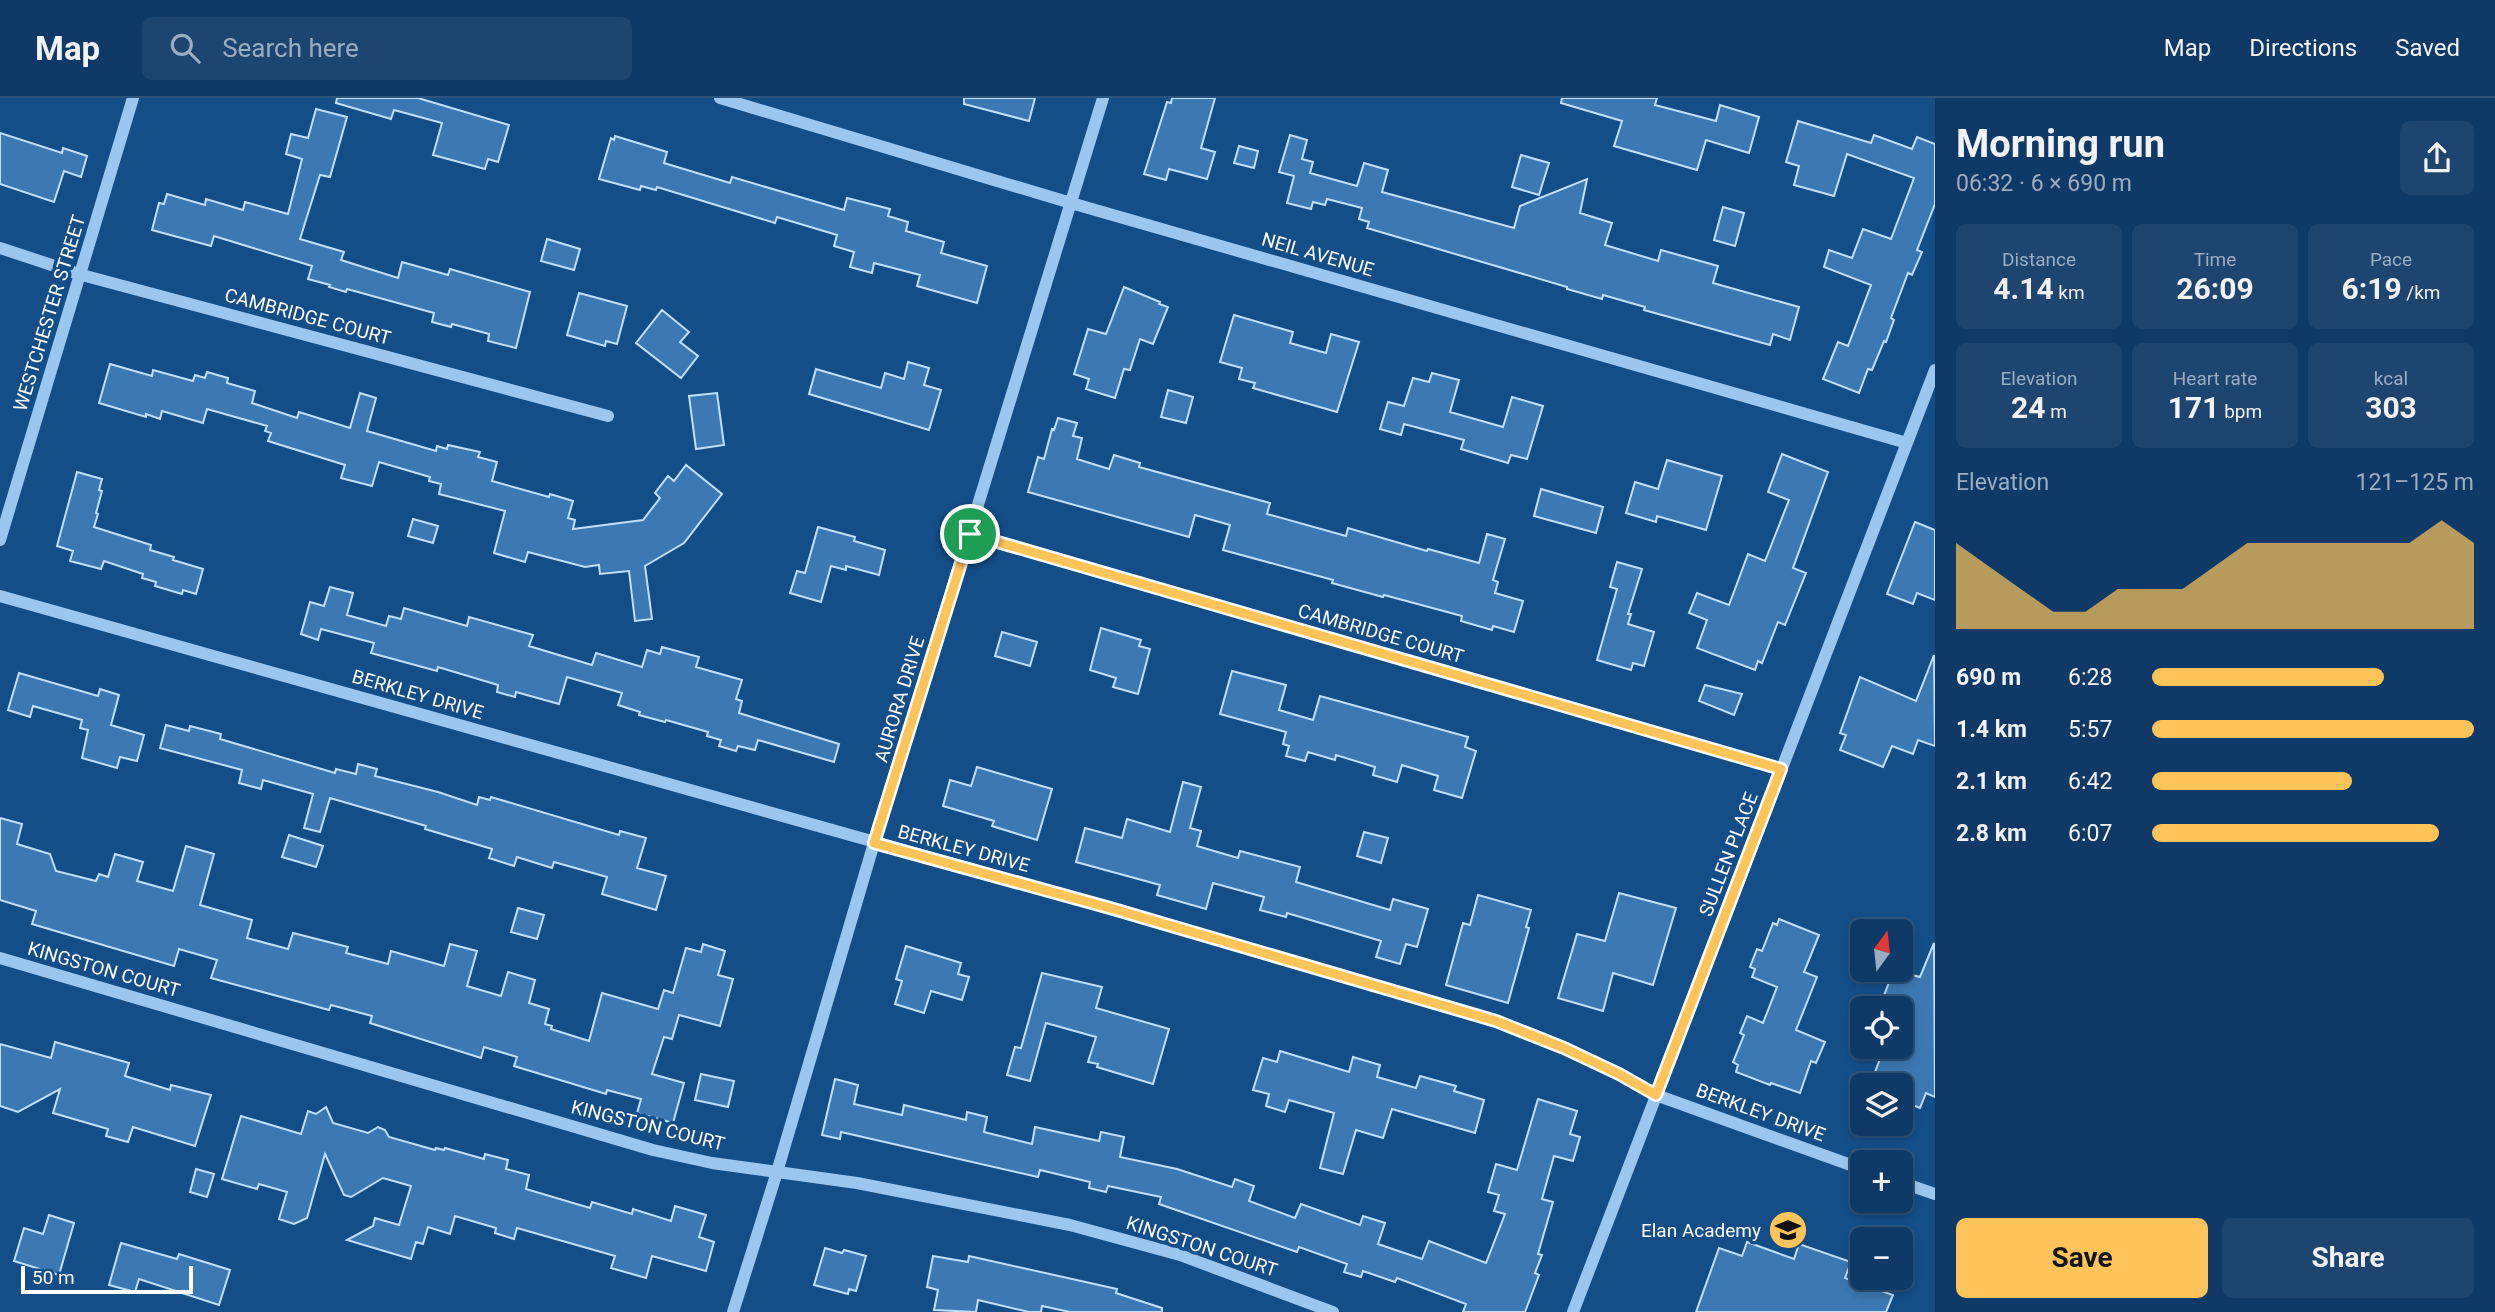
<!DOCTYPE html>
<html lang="en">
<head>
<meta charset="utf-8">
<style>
	body { margin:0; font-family:Roboto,sans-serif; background:#1d4570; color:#f1f3f6; height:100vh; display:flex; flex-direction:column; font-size:26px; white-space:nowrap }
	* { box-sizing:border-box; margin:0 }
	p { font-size:23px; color:#9badc0 }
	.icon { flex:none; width:38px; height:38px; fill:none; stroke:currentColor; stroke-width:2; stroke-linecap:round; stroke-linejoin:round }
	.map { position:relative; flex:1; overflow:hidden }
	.details { display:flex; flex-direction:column; background:#0f3a67; width:560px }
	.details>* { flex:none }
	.needle { width:46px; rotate:15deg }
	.controls { position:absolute; left:1850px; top:821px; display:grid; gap:14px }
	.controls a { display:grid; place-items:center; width:63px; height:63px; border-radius:10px; background:#0f3a67; box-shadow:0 4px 10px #0003,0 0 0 2px #2f547b; font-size:35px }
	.scale { position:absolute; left:21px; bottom:18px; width:172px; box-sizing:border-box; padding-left:7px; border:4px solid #fff; border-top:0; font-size:19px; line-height:24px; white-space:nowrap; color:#fff; -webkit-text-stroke:5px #144e89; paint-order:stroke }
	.pin { position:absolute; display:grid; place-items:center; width:60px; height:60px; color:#fff; margin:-30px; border:4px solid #fff; border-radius:50%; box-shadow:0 2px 7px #0007 }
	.round { display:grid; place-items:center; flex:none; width:74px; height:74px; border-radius:10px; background:#1d4570 }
	.head { display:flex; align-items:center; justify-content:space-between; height:119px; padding:0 21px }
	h1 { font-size:38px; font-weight:700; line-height:52px }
	.figures { display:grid; grid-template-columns:repeat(3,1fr); gap:10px; height:119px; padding:7px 21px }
	.figures div { display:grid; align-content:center; border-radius:10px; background:#1d4570; text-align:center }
	.figures b { font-size:30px; font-weight:700 }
	.figures small { font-size:19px; font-weight:400 }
	.figures p { font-size:19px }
	.chart { height:196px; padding:14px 21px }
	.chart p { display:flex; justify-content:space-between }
	.chart svg { width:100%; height:126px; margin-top:7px; fill:#ffc459; opacity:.7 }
	.primary-button { display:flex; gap:14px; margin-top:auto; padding:14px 21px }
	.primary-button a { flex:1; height:80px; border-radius:10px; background:#ffc459; color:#111; font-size:28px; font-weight:700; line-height:80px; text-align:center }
	.primary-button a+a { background:#1d4570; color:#f1f3f6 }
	ul { padding:0 21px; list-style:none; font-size:23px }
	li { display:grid; grid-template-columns:112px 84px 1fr; align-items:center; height:52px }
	li i { height:18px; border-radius:9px; background:#ffc459 }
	header { display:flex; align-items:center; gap:42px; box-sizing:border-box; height:98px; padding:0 35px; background:#0f3a67; border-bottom:2px solid #2f547b }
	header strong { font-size:33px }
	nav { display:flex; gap:38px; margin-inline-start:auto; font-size:24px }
	.search { width:490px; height:63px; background:#1d4570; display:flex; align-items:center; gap:18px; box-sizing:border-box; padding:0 24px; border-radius:10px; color:#9badc0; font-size:26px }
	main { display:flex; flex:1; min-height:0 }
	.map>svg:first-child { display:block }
	.building { fill:#3c78b3; stroke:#c0dffb; stroke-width:2 }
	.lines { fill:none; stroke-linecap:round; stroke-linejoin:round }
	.minor { stroke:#9ac6f0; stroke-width:12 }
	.route-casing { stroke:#fff; stroke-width:14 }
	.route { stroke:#ffc459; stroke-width:9 }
	.labels { text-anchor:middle; stroke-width:7; stroke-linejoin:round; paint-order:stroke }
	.street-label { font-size:19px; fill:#fff; stroke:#144e89 }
	.poi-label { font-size:19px; fill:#fff; stroke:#144e89; text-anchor:end }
</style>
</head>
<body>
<header>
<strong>Map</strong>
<div class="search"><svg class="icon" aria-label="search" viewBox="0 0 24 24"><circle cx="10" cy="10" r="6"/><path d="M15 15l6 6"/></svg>Search here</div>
<nav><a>Map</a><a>Directions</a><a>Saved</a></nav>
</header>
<main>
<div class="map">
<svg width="1935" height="1214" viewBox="0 0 1935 1214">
	<rect width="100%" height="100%" fill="#144e89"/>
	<path class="building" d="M337 0H418L509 27 498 64 488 61 485 71 433 57 442 25 394 12 391 21 336 5Z
		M964 0H1035L1029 23 964 6Z
		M1172 0H1215L1201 50 1215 54 1207 81 1169 71 1166 82 1144 76 1167 4 1171 5Z
		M1562 0H1657L1655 7 1716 23 1720 7 1759 19 1749 55 1706 42 1697 72 1614 48 1622 23 1561 5Z
		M316 11 347 19 330 79 320 77 300 141 344 154 341 162 398 180 402 164 448 177 450 171 530 194 516 250 488 243 489 236 452 226 451 229 432 224 434 215 347 191 346 194 329 189 330 187 308 181 312 168 214 138 211 148 152 132 159 105 164 106 167 96 205 107 206 101 243 112 245 104 288 116 302 61 286 56 291 36 308 40Z
		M1798 23 1871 45 1874 37 1912 51 1917 39 1935 46V106L1917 152 1922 154 1912 177 1908 175 1891 220 1894 222 1886 244 1884 243 1872 272 1868 271 1859 295 1823 281 1838 244 1848 248 1871 187 1824 169 1829 152 1852 160 1863 131 1891 141 1914 80 1847 56 1834 98 1794 87 1799 68 1786 64Z
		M0 35 62 55 63 50 87 58 81 79 64 73 54 104 0 86Z
		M1290 37 1307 42 1302 61 1313 64 1310 75 1357 88 1364 65 1388 72 1382 94 1514 130 1520 108 1587 81 1580 115 1612 125 1605 147 1658 163 1661 152 1718 168 1713 185 1799 209 1790 242 1773 236 1770 247 1644 212 1645 209 1603 197 1602 201 1567 191V189L1367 130 1369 124 1359 121 1362 110 1327 101 1325 107 1313 104 1311 111 1287 105 1294 78 1279 74Z
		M615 38 667 54 664 65 730 85 732 79 844 112 847 100 890 111 888 118 908 124 906 133 944 144 941 155 987 168 977 205 917 188 920 177 874 165 872 175 850 169 854 154 834 148 837 137 777 119 775 125 657 89 656 92 641 88 640 92 599 81 611 40 614 42Z
		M1239 48 1258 53 1254 70 1234 65Z
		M1521 57 1549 65 1539 97 1512 89Z
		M1723 109 1744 115 1735 148 1714 142Z
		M547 141 580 151 574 172 541 163Z
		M1124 189 1160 204 1159 206 1168 209 1153 246 1140 241 1130 272 1124 271 1115 300 1086 291 1089 281 1074 276 1088 231 1106 236Z
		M579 195 627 208 617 246 606 243 605 248 567 237Z
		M662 212 689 234 680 244 698 258 681 280 636 245Z
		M1234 217 1293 234 1290 245 1326 255 1331 236 1359 244 1337 314 1253 290 1255 285 1239 281 1242 270 1220 264Z
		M908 264 929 270 924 287 941 292 929 332 809 296 816 271 881 290 885 275 904 281Z
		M110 266 152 278 153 272 193 283 195 277 205 280 207 274 228 280 227 285 255 293 252 305 297 320 299 314 350 330 360 295 376 300 367 333 436 353 437 348 447 351 448 347 480 354 478 359 497 364 492 383 549 399 550 396 573 403 568 420 575 422 573 431 643 422 660 400 655 395 668 378 674 383 686 367 722 396 684 445 645 468 652 521 635 523 629 473 600 476 599 467 585 469 528 454 525 464 494 455 505 413 439 396 441 386 429 383 430 379 379 364 372 388 341 380 345 367 268 343 271 335 265 333 267 328 207 311 203 325 162 313 160 321 146 316V319L99 305Z
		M1432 275 1459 282 1450 314 1503 329 1512 299 1543 308 1527 361 1511 357 1508 365 1461 351 1464 342 1404 326 1401 337 1380 331 1388 304 1404 308 1413 280 1429 284Z
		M1168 292 1193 299 1186 325 1161 319Z
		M717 295 724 347 696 351 689 298Z
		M1058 320 1077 325 1073 338 1082 340 1077 361 1109 371 1114 357 1140 365 1139 369 1270 405 1267 416 1346 438 1348 430 1427 453 1428 451 1479 465 1487 436 1505 441 1493 482 1498 484 1495 495 1523 503 1514 534 1493 528 1492 532 1461 523 1462 518 1384 497 1383 499 1332 485 1333 482 1223 452 1230 427 1195 417 1189 439 1028 394 1038 359 1044 361 1052 331 1054 332Z
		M1782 356 1828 374 1793 470 1806 475 1785 527 1778 524 1762 565 1758 563 1755 572 1697 550 1707 522 1689 515 1697 495 1729 507 1748 456 1765 463 1789 402 1768 394Z
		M1667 362 1722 378 1706 432 1657 418 1656 424 1626 415 1635 384 1658 391Z
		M77 374 102 381 99 392 102 393 96 415 98 416 94 429 151 447 150 452 174 459 173 462 203 471 196 496 183 492 182 496 155 488 156 484 142 480 143 476 104 463 101 471 70 463 73 453 57 448Z
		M1541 391 1603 409 1596 435 1534 418Z
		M413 421 438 428 433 445 408 438Z
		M1915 424 1935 432V502L1917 495 1913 506 1887 496Z
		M818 429 855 439 854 443 885 452 879 477 846 468V472L831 468 821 504 790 495 797 473 805 475Z
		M1617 464 1642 471 1628 516H1631L1628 526 1654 534 1644 568 1633 565 1631 572 1597 562 1617 491 1610 489Z
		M330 489 353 495 347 517 386 528 389 518 401 521 404 510 467 528 469 519 533 537 529 548 592 567 596 555 642 569 647 552 660 556 662 549 699 559 696 569 742 582 736 601 742 603 739 615 839 646 834 664 758 642 755 652 738 648 736 653 719 648 721 642 707 638 708 634 666 622 665 624 639 617 640 614 618 607 622 595 567 579 559 606 516 594 515 599 497 594 498 587 438 569 437 573 371 555 374 545 321 531 318 542 301 536 310 504 324 508Z
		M1101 530 1141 542 1139 548 1150 551 1138 596 1113 589 1116 580 1090 572Z
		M1002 534 1037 544 1030 568 995 558Z
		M1934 557 1935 648 1918 642 1913 656 1892 648 1883 669 1840 652 1846 637 1840 635 1860 579 1916 603Z
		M1232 573 1286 587 1279 612 1313 622 1320 598 1468 639 1465 649 1476 653 1462 700 1434 692 1438 678 1402 667 1397 684 1373 677 1375 669 1336 657 1335 662 1308 654 1305 663 1286 658 1289 648 1283 646 1286 634 1220 616Z
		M19 575 98 598 100 591 119 597 111 627 144 637 137 663 120 659 117 670 82 660 88 632 80 630 82 622 33 608 30 619 8 612Z
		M1705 587 1742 596 1734 617 1699 603Z
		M166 627 189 633 190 628 221 636 220 641 335 675 336 671 356 676 358 666 377 671 375 678 438 694 477 707 479 699 490 702 491 699 619 737 620 733 646 740 637 770 666 778 656 812 602 796 607 779 554 764 552 770 517 759 514 768 489 760 492 751 425 731 426 728 330 700 320 734 304 730 313 696 263 682 261 691 239 685 242 672 160 650Z
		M977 669 1052 691 1037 742 992 728 994 723 943 708 950 682 971 688Z
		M1183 684 1201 689 1190 730 1201 733 1197 748 1238 760 1240 753 1300 769 1296 784 1390 812 1393 801 1428 811 1417 849 1406 846 1400 866 1376 859 1381 843 1287 815 1286 819 1260 812 1264 799 1213 785 1206 811 1157 797 1160 787 1076 764 1085 730 1122 740 1127 721 1170 734Z
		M0 720 22 726 17 746 50 756 56 773 96 783 99 776 108 779 115 756 143 764 137 783 173 793 186 748 214 756 200 807 252 822 247 840 288 851 293 835 348 849 346 855 388 866 391 853 444 868 450 846 477 853 467 888 501 898 508 874 535 882 529 905 549 911 545 926 552 928 551 931 589 943 602 895 658 911 664 892 673 895 686 850 701 854 703 846 725 853 718 877 733 881 720 928 679 917 672 941 664 939 652 976 684 985 673 1025 637 1015 641 1001 607 992 606 996 514 968 517 959 484 949 481 960 370 925 372 918 331 907 329 912 211 880 217 862 179 851 174 868 32 826 36 813 0 802Z
		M1364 734 1388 740 1381 765 1357 758Z
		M289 737 323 748 316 769 282 759Z
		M1619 795 1676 810 1653 887 1613 875 1603 913 1558 900 1577 836 1605 843Z
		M1478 797 1531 812 1526 829 1529 830 1508 905 1446 887 1463 825 1470 827Z
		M518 810 544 817 537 841 511 834Z
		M1779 821 1819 837 1804 874 1817 879 1796 932 1825 944 1816 965 1811 963 1800 995 1771 985 1770 987 1736 974 1738 967 1733 964 1744 937 1740 935 1747 918 1763 925 1777 889 1752 879 1755 871 1750 869 1757 851 1762 853 1773 825 1777 827Z
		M1934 845 1935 999 1926 995 1920 1010 1900 1002V987H1870L1885 948H1900V910H1879L1894 872 1920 879Z
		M906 848 961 865 958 876 969 879 962 902 931 893 924 915 895 906 902 883 896 881Z
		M1042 875 1102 889 1096 910 1169 931 1153 986 1097 969 1098 966 1088 964 1096 939 1046 925 1030 983 1007 977 1015 949 1021 950Z
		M55 944 129 965 125 978 170 992 171 987 211 997 195 1048 133 1029 128 1044 106 1038 108 1031 53 1015 60 991 18 1014 0 1008V946L51 960Z
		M1280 953 1349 974 1353 959 1380 967 1377 979 1416 990 1420 978 1456 988 1454 993 1484 1002 1475 1035 1392 1011 1383 1040 1356 1032 1343 1076 1320 1070 1334 1015 1289 1002 1285 1014 1266 1008 1269 996 1253 992 1263 960 1277 964Z
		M701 976 734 983 728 1009 695 1002Z
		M835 981 858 987 854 1006 902 1017 904 1007 966 1022 967 1014 987 1019 984 1034 1032 1046 1035 1029 1099 1043 1101 1034 1124 1039 1120 1059 1177 1071 1232 1089 1235 1081 1254 1088 1249 1103 1295 1120 1301 1106 1360 1127 1363 1118 1385 1125 1378 1146 1422 1161 1429 1143 1486 1165 1505 1116 1494 1113 1499 1097 1488 1094 1496 1066 1517 1072 1538 1001 1577 1013 1570 1036 1580 1039 1573 1063 1554 1058 1542 1101 1553 1104 1538 1156 1542 1157 1535 1175 1539 1177 1525 1214H1463L1466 1206 1397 1180 1395 1184 1363 1173 1361 1179 1344 1174 1347 1166 1299 1149 1297 1154 1159 1106 1161 1099 1108 1088 1106 1094 1089 1090 1090 1084 1040 1072 1038 1079 841 1034 840 1041 822 1037Z
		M326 1009 333 1025 368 1035 378 1029 385 1032 389 1039 435 1052 436 1050 444 1052 445 1050 484 1061 485 1056 508 1062 506 1071 529 1077 526 1091 590 1110 592 1104 632 1116 633 1111 671 1123 675 1108 706 1117 699 1139 714 1144 706 1173 652 1158 646 1180 611 1170 615 1158 517 1130 514 1141 495 1135 496 1130 455 1118 450 1136 428 1129 423 1146 416 1144 411 1161 347 1142 373 1128 375 1120 399 1127 411 1088 383 1080 351 1099 344 1097 325 1056 307 1120 294 1126 279 1121 287 1094 259 1086 257 1091 222 1081 241 1018 301 1036 308 1013 316 1016Z
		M196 1071 214 1076 207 1099 190 1094Z
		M49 1117 74 1125 59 1177 14 1163 24 1130 43 1136Z
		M1747 1144 1794 1161 1799 1146 1851 1164 1845 1180 1893 1197 1886 1214H1696L1719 1150 1742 1158Z
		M121 1145 177 1161 179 1156 230 1172 219 1207 139 1181 135 1194 109 1187Z
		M825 1150 842 1155 844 1152 866 1158 856 1193 849 1191 848 1196 814 1187Z
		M933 1158 968 1164 969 1158 1117 1191 1116 1195 1162 1210V1214H1070L1042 1208 1041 1214H1029L978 1202 976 1214 934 1212 938 1192 927 1189Z"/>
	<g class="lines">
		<path class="minor" d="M720 0 1071 105 1907 345
			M0 150 82 177 608 318
			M970 436 1781 671
			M0 442 133 0
			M0 498 1110 810 1496 923 1564 950 1619 976 1656 997 1862 1071
			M0 860 653 1052 712 1065 857 1085 1070 1127 1180 1157 1333 1214
			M1900 1084 1935 1096
			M733 1214 777 1074 874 745 1103 0
			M1573 1214 1935 272"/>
	</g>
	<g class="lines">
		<g class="route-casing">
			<path id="route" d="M970 436 1781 671 1656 997 1619 976 1564 950 1496 923 1110 810 874 745Z"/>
		</g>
		<use href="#route" class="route"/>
	</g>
	<defs>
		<g id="school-disc" transform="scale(2.0125)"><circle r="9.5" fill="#ffc459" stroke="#144e89"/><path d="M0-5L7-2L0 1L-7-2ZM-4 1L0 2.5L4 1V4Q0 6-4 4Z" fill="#111"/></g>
	</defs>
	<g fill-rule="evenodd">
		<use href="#school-disc" x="1788" y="1132"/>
	</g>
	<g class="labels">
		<g class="street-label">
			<text transform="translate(1318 156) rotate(16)" y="7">NEIL AVENUE</text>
			<text transform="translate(49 215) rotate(-73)" y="7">WESTCHESTER STREET</text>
			<text transform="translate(308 218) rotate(15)" y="7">CAMBRIDGE COURT</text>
			<text transform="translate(1381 535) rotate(16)" y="7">CAMBRIDGE COURT</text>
			<text transform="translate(418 596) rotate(16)" y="7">BERKLEY DRIVE</text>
			<text transform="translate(899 601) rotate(-73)" y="7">AURORA DRIVE</text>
			<text transform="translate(964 750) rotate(15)" y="7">BERKLEY DRIVE</text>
			<text transform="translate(1728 756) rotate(-69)" y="7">SULLEN PLACE</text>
			<text transform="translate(104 871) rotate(16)" y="7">KINGSTON COURT</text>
			<text transform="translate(1761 1014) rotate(20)" y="7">BERKLEY DRIVE</text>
			<text transform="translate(648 1027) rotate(14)" y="7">KINGSTON COURT</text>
			<text transform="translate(1202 1148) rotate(18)" y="7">KINGSTON COURT</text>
		</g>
		<g class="poi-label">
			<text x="1761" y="1139">Elan Academy</text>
		</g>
	</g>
</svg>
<div class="controls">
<a><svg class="needle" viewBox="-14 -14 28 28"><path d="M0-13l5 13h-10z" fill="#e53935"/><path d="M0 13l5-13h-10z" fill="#9badc0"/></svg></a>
<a><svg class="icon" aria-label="locate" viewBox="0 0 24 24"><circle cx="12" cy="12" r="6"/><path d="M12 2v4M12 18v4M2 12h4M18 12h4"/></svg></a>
<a><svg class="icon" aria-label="layers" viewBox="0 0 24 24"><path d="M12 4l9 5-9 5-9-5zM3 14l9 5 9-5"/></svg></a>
<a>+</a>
<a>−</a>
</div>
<div class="scale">50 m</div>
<div class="pin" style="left:970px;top:436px;background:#1e9e55"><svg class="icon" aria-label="arrive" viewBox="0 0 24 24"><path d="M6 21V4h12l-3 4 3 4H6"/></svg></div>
</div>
<section class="details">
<div class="head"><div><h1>Morning run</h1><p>06:32 · 6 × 690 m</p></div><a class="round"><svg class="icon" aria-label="share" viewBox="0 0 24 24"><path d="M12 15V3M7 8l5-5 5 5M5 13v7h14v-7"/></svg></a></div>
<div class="figures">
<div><p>Distance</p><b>4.14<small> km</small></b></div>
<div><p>Time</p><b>26:09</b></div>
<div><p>Pace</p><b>6:19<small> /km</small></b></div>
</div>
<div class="figures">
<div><p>Elevation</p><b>24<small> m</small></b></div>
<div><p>Heart rate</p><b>171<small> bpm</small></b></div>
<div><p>kcal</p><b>303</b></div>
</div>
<div class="chart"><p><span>Elevation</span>121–125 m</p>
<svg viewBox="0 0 160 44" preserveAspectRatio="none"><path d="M0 44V14L10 22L20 30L30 38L40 38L50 30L60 30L70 30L80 22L90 14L100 14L110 14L120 14L130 14L140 14L150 6L160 14V44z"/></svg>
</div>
<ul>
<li><b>690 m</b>6:28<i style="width:72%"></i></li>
<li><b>1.4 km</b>5:57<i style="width:100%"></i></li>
<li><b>2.1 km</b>6:42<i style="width:62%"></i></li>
<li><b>2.8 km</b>6:07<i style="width:89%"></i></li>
</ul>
<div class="primary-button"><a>Save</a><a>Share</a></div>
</section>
</main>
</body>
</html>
